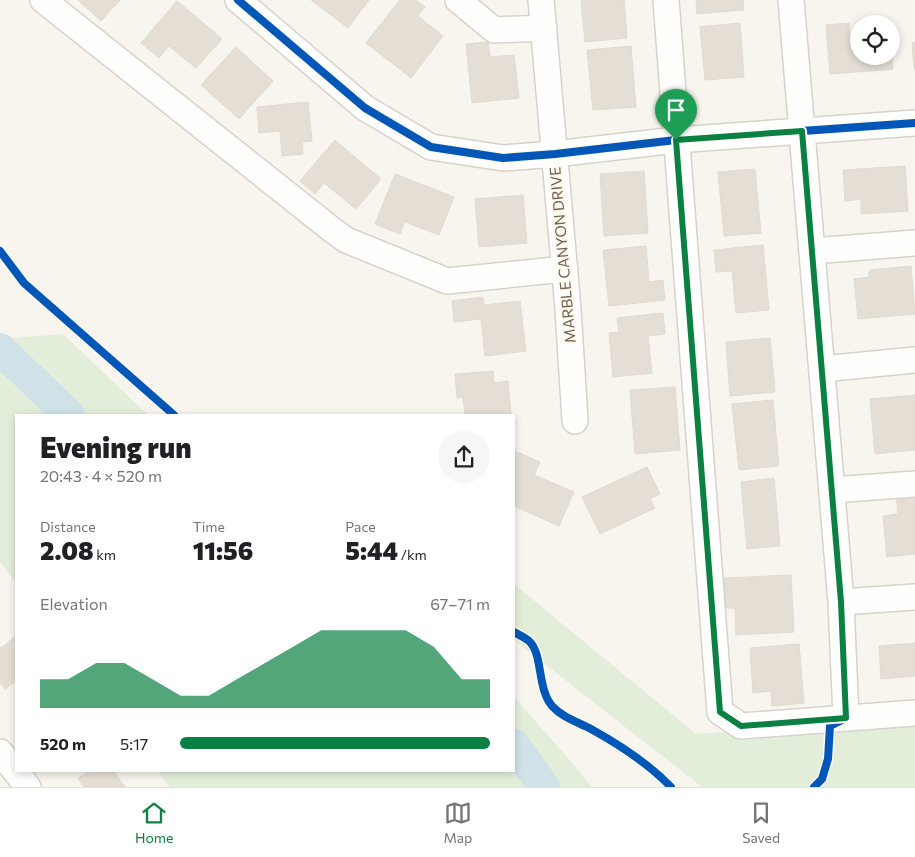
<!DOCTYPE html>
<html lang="en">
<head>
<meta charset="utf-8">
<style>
	body { margin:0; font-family:Commissioner,sans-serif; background:#f6f6f6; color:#202124; height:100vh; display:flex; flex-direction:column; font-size:19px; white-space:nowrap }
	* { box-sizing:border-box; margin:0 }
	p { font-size:16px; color:#757577 }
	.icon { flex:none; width:28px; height:28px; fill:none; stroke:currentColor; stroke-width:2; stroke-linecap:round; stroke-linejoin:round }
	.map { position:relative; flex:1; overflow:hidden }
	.sheet { position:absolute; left:15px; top:414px; width:500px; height:358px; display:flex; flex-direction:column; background:#fff; border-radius:0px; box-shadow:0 2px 8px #0003 }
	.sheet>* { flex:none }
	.tools { position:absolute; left:850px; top:15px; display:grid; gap:10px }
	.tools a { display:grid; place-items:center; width:50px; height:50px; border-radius:50%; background:#fff; box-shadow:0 2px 8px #0003; font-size:25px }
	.pin { position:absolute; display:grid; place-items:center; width:42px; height:42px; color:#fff; margin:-51px -21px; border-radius:50% 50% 50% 0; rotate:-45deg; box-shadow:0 0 5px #0007 }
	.pin .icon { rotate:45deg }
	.round { display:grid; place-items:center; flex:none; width:52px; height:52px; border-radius:26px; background:#f6f6f6 }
	.head { display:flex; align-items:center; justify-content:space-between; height:85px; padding:0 25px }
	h1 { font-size:28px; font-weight:800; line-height:38px }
	.figures { display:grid; grid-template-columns:repeat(3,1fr); gap:8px; height:85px; padding:5px 25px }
	.figures div { display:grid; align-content:center }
	.figures b { font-size:25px; font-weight:800 }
	.figures small { font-size:14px; font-weight:400 }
	.figures p { font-size:14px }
	.chart { height:140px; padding:10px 25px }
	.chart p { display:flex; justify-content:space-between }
	.chart svg { width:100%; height:90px; margin-top:5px; fill:#0b8043; opacity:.7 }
	ul { padding:0 25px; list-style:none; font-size:16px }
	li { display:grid; grid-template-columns:80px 60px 1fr; align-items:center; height:38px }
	li i { height:12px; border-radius:6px; background:#0b8043 }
	.dock { display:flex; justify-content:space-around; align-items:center; height:70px; border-top:1px solid #e0e0e0; background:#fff; font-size:14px; color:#757577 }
	.dock a { display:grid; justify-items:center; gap:2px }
	.dock .on { color:#0b8043 }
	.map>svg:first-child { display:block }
	.green { fill:#e3eeda }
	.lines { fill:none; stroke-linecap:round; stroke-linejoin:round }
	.river { stroke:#d0e2e7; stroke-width:32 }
	.building { fill:#e4ded5; stroke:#e0dad0 }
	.minor-casing { stroke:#d7d2cc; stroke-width:28 }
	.minor { stroke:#fefefc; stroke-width:25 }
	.cycleway-casing { stroke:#fefaf0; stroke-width:11 }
	.cycleway { stroke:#0057b8; stroke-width:8 }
	.route-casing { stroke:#fff; stroke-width:10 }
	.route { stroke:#0b8043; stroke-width:6 }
	.labels { text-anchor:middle; stroke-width:4; stroke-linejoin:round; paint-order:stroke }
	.street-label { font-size:15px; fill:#75614e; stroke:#fefaf0 }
</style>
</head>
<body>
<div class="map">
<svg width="915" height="787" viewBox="0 0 915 787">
	<rect width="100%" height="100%" fill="#f7f5ee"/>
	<path class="green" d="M63 334 148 415H16V583L0 562V339Z
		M514 584 696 734 915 716V787H702L514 640Z
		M514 697 562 751 592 787H170L157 770H514Z"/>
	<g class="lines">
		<path class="river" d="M0 349 69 415
			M514 745 544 787"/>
	</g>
	<path class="building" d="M78 0H120L101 21Z
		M311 0H369L348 28Z
		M400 0H416L425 7 418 16 443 36 411 78 366 43Z
		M581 0H624L627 38 585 42Z
		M696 0H743L744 10 697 14Z
		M177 1 222 39 196 68 169 46 159 58 141 43Z
		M740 23 744 77 705 80 700 27Z
		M849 23 850 40 859 39V56H891V41L893 69 830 74 826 25Z
		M488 42 490 57 514 55 519 98 472 103 466 44Z
		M915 42V69H914L912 43Z
		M631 46 636 107 593 110 587 50Z
		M236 47 273 81 239 119 201 85Z
		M308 102 312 141 302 142 303 154 282 156 280 131 259 133 257 107Z
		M335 140 381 179 356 209 324 183 315 194 300 181Z
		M905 166 908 211 861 214V199L845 201 843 170Z
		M755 169 761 233 724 236 718 172Z
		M644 171 648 233 604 236 600 174Z
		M395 174 454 197 439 235 405 222 400 234 375 224Z
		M523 195 527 243 479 247 475 199Z
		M763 245 769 310 736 313 732 271 716 272 714 250Z
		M646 246 649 282 663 280 665 300 609 306 603 250Z
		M911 266 915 314 858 319 854 279 869 277V270Z
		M483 297 484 305 520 301 526 351 485 356 481 319 454 322 452 301Z
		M663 313 665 334 648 336 652 373 613 377 609 333 619 332 617 318Z
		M770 338 775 392 730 396 726 342Z
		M493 371 494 383 508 381 511 415H465L463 397 457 398 455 374Z
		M675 387 680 450 635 454 630 390Z
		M915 395V450L875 454 870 399Z
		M773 400 779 466 739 470 732 404Z
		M515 451 540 462 534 475 574 492 559 526 514 506V454Z
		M647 467 660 494 650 499 655 508 600 534 582 497Z
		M774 478 780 546 747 549 741 482Z
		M915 492V554L887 557 883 516 898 514 896 493Z
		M791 575 794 632 736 635 735 608H726L724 578Z
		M16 636V681L5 689 0 682V647L1 648Z
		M915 643V676L881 679 879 646Z
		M799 644 804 703 772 706 771 691 753 693 750 648Z
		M88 770H113L125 787H84L78 778 89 771Z"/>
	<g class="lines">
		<g class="minor-casing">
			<path id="minor" d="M43 0 331 229 346 240 447 281 565 269
				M238 0 365 108 431 147 503 158 555 154 676 140 915 123
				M458 0 494 30 544 28
				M541 0 568 309 575 421
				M666 0 720 712 741 726 915 713
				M791 0 841 602 846 718
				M812 251 915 243
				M822 369 915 360
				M832 490 915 484
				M841 602 915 597
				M0 752 28 787"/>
		</g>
		<use href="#minor" class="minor"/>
		<g class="cycleway-casing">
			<path id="cycleway" d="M238 0 365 108 431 147 503 158 555 154 676 140 915 123
				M0 251 24 283 174 415
				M514 632C519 635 526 638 530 642 543 656 537 688 552 706 563 718 578 722 591 729 620 745 648 763 671 787
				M814 787 822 779 828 759 830 726 846 718"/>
		</g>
		<use href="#cycleway" class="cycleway"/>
	</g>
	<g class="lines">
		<g class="route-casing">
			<path id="route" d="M802 131 841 602 846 718 741 726 720 712 676 140Z"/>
		</g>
		<use href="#route" class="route"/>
	</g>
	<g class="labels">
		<g class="street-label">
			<text transform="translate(563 255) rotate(-95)" y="5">MARBLE CANYON DRIVE</text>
		</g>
	</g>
</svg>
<div class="tools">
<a><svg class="icon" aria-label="locate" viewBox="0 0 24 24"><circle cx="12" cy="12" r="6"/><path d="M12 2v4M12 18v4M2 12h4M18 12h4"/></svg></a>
</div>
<div class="pin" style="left:676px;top:140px;background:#1e9e55"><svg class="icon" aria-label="arrive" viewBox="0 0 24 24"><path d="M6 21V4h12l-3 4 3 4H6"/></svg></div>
<section class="sheet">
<div class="head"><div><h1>Evening run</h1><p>20:43 · 4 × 520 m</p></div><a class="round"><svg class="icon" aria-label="share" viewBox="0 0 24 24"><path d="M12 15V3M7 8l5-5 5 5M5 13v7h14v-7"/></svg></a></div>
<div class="figures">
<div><p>Distance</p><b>2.08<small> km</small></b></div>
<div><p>Time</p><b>11:56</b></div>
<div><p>Pace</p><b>5:44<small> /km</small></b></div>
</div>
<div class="chart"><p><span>Elevation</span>67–71 m</p>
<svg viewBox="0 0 160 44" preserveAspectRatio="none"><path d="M0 44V30L10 30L20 22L30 22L40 30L50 38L60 38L70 30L80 22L90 14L100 6L110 6L120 6L130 6L140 14L150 30L160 30V44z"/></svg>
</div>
<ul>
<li><b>520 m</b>5:17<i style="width:100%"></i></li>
</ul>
</section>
</div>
<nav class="dock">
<a class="on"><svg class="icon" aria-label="home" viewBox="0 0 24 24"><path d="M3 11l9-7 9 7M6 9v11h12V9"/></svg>Home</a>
<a><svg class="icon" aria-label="map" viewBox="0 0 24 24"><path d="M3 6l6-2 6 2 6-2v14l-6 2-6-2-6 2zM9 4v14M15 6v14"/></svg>Map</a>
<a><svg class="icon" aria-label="saved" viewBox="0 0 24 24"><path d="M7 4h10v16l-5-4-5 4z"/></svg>Saved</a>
</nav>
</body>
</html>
